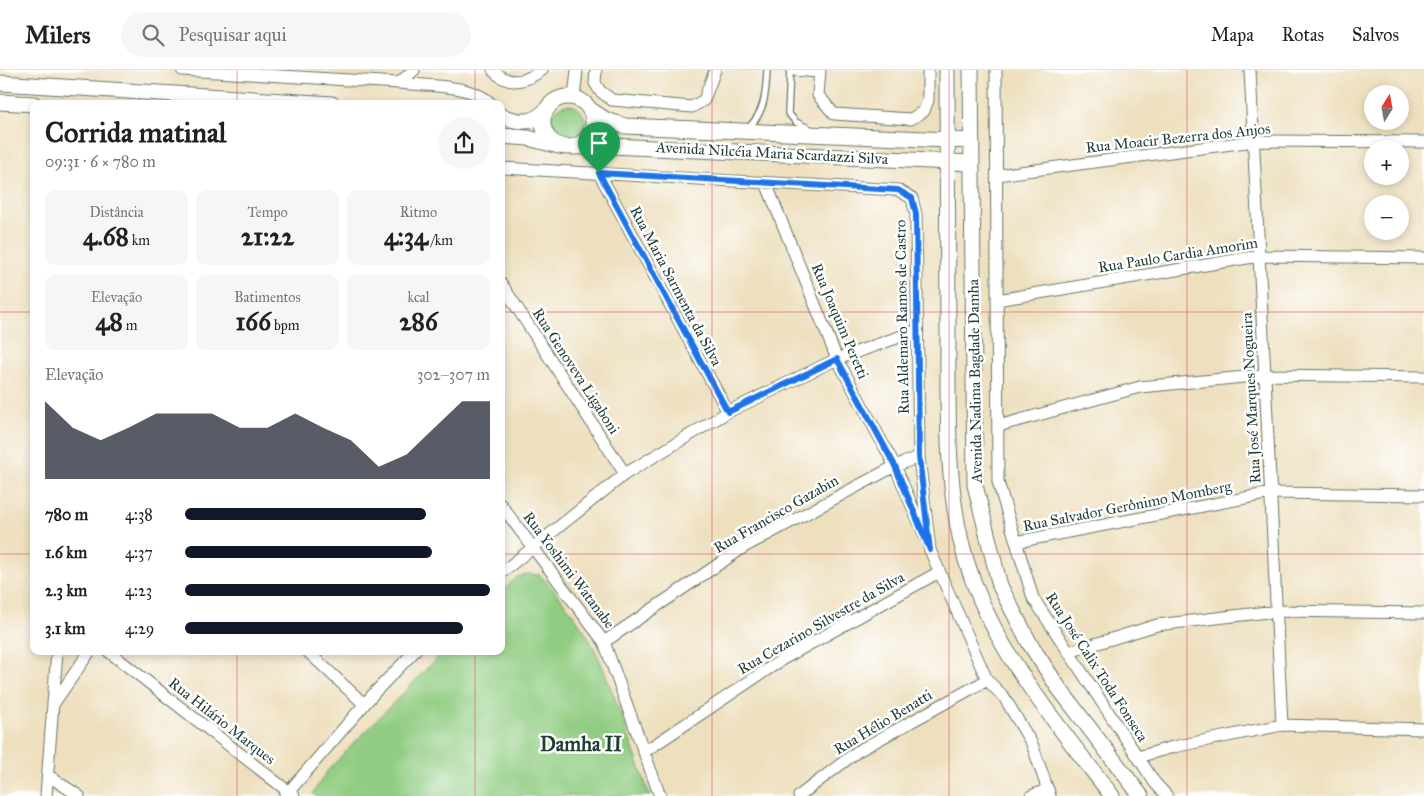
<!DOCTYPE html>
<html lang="pt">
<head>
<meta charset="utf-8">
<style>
	body { margin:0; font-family:"IM FELL Great Primer",serif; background:#f6f6f6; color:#202124; height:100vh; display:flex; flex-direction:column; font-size:19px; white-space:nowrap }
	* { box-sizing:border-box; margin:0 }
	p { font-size:16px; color:#757577 }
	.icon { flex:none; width:28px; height:28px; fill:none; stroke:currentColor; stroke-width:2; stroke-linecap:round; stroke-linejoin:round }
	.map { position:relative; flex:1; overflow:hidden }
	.sheet { position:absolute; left:30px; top:30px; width:475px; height:555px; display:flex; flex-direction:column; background:#fff; border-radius:10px; box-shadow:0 2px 8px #0003 }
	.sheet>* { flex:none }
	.needle { width:32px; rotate:11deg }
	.controls { position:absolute; left:1364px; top:15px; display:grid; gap:10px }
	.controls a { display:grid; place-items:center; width:45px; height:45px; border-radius:50%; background:#fff; box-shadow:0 2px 8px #0003; font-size:25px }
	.pin { position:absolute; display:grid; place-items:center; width:42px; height:42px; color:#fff; margin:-51px -21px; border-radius:50% 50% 50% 0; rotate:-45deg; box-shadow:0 0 5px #0007 }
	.pin .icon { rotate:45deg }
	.round { display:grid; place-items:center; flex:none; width:52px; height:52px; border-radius:26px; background:#f6f6f6 }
	.head { display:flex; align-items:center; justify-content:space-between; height:85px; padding:0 15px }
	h1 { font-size:28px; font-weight:700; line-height:38px }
	.stats { display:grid; grid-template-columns:repeat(3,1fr); gap:8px; height:85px; padding:5px 15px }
	.stats div { display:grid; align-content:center; border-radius:10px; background:#f6f6f6; text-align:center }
	.stats b { font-size:25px; font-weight:700 }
	.stats small { font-size:14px; font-weight:400 }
	.stats p { font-size:14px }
	.chart { height:140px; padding:10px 15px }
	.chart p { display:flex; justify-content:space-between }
	.chart svg { width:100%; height:90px; margin-top:5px; fill:#111827; opacity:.7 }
	ul { padding:0 15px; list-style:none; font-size:16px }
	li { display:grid; grid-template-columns:80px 60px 1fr; align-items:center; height:38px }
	li i { height:12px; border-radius:6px; background:#111827 }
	header { display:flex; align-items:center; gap:30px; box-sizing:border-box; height:70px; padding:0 25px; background:#fff; border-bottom:1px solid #e0e0e0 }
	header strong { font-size:24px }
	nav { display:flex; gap:28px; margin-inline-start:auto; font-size:18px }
	.search { width:350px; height:45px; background:#f6f6f6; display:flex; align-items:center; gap:12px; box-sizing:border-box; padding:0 18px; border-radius:28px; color:#757577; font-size:19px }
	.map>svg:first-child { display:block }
	.green { fill:#90cc81; stroke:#58845a }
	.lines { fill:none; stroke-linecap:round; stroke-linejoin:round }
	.lane-casing { stroke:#677665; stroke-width:8 }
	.street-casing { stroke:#677665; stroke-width:13 }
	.secondary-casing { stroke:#677665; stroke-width:17 }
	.lane { stroke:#fff; stroke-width:5.5 }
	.street { stroke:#fff; stroke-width:11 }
	.secondary { stroke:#fff; stroke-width:15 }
	.route-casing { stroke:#fff; stroke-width:10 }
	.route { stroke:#1a73e8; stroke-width:6 }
	.grid { fill:none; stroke:#d1495b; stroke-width:1; stroke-opacity:0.55 }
	.labels { text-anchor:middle; stroke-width:5; stroke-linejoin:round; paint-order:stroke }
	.street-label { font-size:15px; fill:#1f3d34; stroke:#fff }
	.district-label { font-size:20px; font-weight:bold; fill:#1f3d34; stroke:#fff }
</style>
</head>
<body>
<header>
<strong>Milers</strong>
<div class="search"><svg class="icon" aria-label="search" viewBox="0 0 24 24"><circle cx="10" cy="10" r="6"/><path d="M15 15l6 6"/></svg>Pesquisar aqui</div>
<nav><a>Mapa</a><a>Rotas</a><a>Salvos</a></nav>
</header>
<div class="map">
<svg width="1424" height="726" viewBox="0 0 1424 726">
	<rect width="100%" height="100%" fill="#fff"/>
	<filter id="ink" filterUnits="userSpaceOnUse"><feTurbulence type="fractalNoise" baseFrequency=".02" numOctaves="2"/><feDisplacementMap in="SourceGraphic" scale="10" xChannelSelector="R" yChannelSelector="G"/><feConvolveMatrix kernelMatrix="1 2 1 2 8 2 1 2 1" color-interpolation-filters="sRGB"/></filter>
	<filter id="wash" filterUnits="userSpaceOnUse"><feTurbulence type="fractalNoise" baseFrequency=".0096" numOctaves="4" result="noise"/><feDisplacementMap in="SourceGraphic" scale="20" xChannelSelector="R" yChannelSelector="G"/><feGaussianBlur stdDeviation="1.12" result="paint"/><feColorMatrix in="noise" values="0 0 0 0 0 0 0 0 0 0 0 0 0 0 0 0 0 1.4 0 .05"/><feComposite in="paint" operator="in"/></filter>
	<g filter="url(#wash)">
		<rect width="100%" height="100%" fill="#eee0bf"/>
		<path class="green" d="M551 52a17 17 0 1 1 34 0a17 17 0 1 1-34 0Z
			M528 504 540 505C564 530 588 561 601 593 619 636 634 682 650 726H315L313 723 327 701 444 581H501V523L517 507Z"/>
	</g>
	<g filter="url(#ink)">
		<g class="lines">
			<g class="lane-casing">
				<path id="lane" d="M790 0 788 43 796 52 810 59
					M747 59C765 43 766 23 767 0"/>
			</g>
			<g class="street-casing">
				<path id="street" d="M182 0 399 13 414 0
					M493 0C508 17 526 12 542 0
					M596 0 595 13 600 21 612 30 692 37 704 30 715 0
					M793 0 819 2
					M820 0 818 25 834 44 911 49 924 41 928 30V0
					M996 0 998 412 1033 528 1155 713 1167 726
					M1250 0 1282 655
					M399 13C425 16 473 14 491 34
					M574 28 577 0
					M501 98 898 120 912 128 916 145 919 387 930 480 987 610 1004 627 1032 674 1050 726
					M599 103 728 342
					M997 105 1254 71 1424 72
					M766 113 837 289 895 396 925 466
					M501 213 625 404
					M997 230 1259 186 1424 188
					M998 356 1140 317 1265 305 1424 307
					M501 435 604 572 660 726
					M1016 472 1271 423 1424 425
					M501 503 625 404 728 342 837 289 916 261
					M604 572 744 477 895 396 919 387
					M108 581 294 726
					M307 581 364 634
					M1069 582 1157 555 1276 541 1424 543
					M54 633 90 581
					M644 682 783 589 939 502
					M1138 687 1173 677 1282 655 1424 659
					M49 706 79 726
					M46 726 57 581
					M285 726 376 621 415 581
					M799 726 858 681 987 610
					M1031 726 1048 719"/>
			</g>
			<g class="secondary-casing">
				<path id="secondary" d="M947 0C947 89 948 178 948 267 948 342 945 435 971 505 1000 589 1059 656 1112 726
					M971 0 975 415 1000 516 1030 574 1058 617 1141 726
					M0 13 332 34
					M543 52a25 25 0 1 1 50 0a25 25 0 1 1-50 0Z
					M0 32 34 34
					M589 39 606 50 625 56 972 71
					M501 46C521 53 533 55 548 38
					M501 66 528 68 559 76
					M573 77 611 76 972 93"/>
			</g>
			<use href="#lane" class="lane"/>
			<use href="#street" class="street"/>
			<use href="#secondary" class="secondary"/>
		</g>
	</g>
	<g class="lines" filter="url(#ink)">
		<g class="route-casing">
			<path id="route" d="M599 103 898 120 912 128 916 144 919 387 930 480 895 396 837 289 728 342Z"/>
		</g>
		<use href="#route" class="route"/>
	</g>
	<path class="grid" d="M237 0V34M475 0V34M712 0V726M949 0V726M1187 0V726M0 242H34M501 242H1424M0 484H34M501 484H1424M237 581V726M475 581V726"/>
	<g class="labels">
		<g class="street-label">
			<text transform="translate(1178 68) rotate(-6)" y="5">Rua Moacir Bezerra dos Anjos</text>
			<text transform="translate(772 83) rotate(3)" y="5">Avenida Nilcéia Maria Scardazzi Silva</text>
			<text transform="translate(1178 185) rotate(-9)" y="5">Rua Paulo Cardia Amorim</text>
			<text transform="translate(676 216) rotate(62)" y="5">Rua Maria Sarmenta da Silva</text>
			<text transform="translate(902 247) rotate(-91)" y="5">Rua Aldemaro Ramos de Castro</text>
			<text transform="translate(840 251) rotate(67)" y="5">Rua Joaquim Peretti</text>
			<text transform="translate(576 301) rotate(57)" y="5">Rua Genoveva Ligaboni</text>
			<text transform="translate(975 311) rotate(-91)" y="5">Avenida Nadima Bagdade Damha</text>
			<text transform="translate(1251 328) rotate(-93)" y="5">Rua José Marques Nogueira</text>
			<text transform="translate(1127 436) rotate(-11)" y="5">Rua Salvador Gerônimo Momberg</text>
			<text transform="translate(776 444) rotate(-30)" y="5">Rua Francisco Gazabin</text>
			<text transform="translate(569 500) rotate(53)" y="5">Rua Yoshimi Watanabe</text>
			<text transform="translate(821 553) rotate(-30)" y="5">Rua Cezarino Silvestre da Silva</text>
			<text transform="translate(1097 597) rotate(57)" y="5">Rua José Calix Toda Fonseca</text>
			<text transform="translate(222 651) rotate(38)" y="5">Rua Hilário Marques</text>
			<text transform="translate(883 652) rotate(-31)" y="5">Rua Hélio Benatti</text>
		</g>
		<g class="district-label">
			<text x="581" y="681">Damha II</text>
		</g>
	</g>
</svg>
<div class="controls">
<a><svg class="needle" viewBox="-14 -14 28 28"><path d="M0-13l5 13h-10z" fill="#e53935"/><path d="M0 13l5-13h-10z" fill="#757577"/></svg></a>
<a>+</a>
<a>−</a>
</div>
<div class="pin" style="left:599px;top:103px;background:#1e9e55"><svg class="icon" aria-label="arrive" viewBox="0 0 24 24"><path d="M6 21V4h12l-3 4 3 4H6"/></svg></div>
<section class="sheet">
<div class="head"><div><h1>Corrida matinal</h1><p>09:31 · 6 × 780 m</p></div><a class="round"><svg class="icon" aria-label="share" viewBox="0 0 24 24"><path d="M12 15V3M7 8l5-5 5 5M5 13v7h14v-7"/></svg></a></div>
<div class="stats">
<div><p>Distância</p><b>4.68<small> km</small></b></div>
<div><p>Tempo</p><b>21:22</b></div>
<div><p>Ritmo</p><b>4:34<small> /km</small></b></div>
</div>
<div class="stats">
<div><p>Elevação</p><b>48<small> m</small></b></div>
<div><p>Batimentos</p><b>166<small> bpm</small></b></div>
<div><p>kcal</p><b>286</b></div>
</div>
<div class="chart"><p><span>Elevação</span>302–307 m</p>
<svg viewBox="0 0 160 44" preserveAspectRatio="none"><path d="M0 44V6L10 19L20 25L30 19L40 12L50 12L60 12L70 19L80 19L90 12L100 19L110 25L120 38L130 32L140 19L150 6L160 6V44z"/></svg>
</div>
<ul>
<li><b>780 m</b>4:38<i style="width:79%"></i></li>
<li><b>1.6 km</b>4:37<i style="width:81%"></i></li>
<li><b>2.3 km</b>4:23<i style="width:100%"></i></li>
<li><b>3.1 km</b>4:29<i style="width:91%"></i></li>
</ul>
</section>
</div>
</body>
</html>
